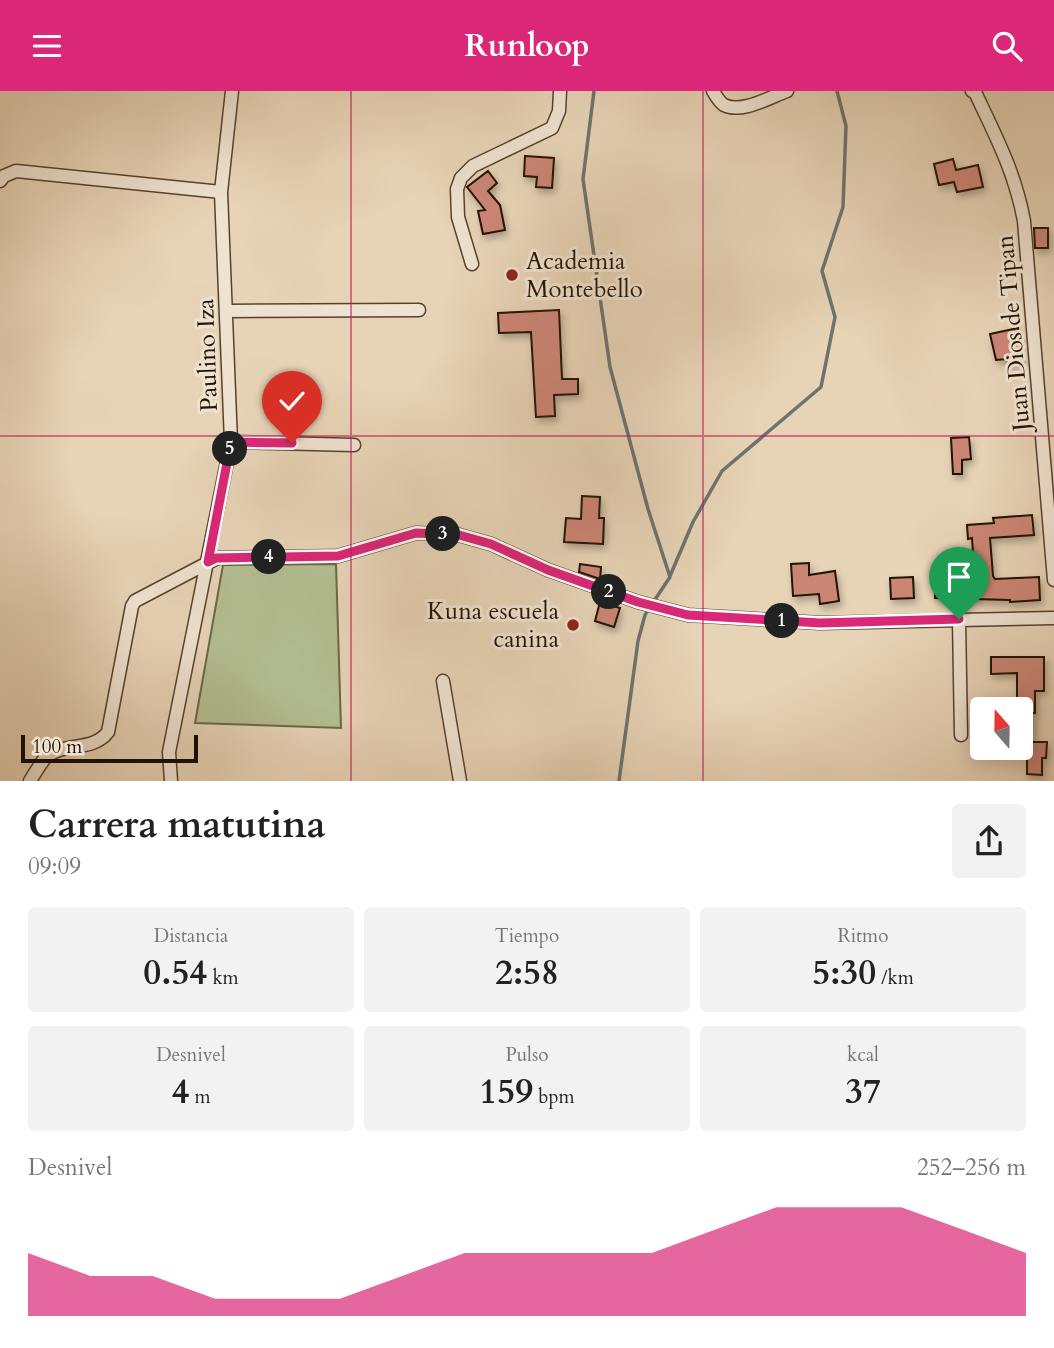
<!DOCTYPE html>
<html lang="es">
<head>
<meta charset="utf-8">
<style>
	body { margin:0; font-family:Cardo,serif; background:#f2f2f2; color:#222; height:100vh; display:flex; flex-direction:column; font-size:26px; white-space:nowrap }
	* { box-sizing:border-box; margin:0 }
	p { font-size:23px; color:#767676 }
	.icon { flex:none; width:38px; height:38px; fill:none; stroke:currentColor; stroke-width:2; stroke-linecap:round; stroke-linejoin:round }
	.map { position:relative; height:690px; overflow:hidden }
	.sheet { display:flex; flex-direction:column; background:#fff; flex:1 }
	.sheet>* { flex:none }
	.needle { width:46px; rotate:340deg }
	.tools { position:absolute; left:970px; top:606px; display:grid; gap:14px }
	.tools a { display:grid; place-items:center; width:63px; height:63px; border-radius:7px; background:#fff; box-shadow:0 4px 18px #0003; font-size:35px }
	.scale { position:absolute; left:21px; bottom:18px; width:177px; box-sizing:border-box; padding-left:7px; border:4px solid #241200; border-top:0; font-size:19px; line-height:24px; white-space:nowrap; color:#241200; -webkit-text-stroke:5px #efe2d0; paint-order:stroke }
	.pin { position:absolute; display:grid; place-items:center; width:60px; height:60px; color:#fff; margin:-72px -30px; border-radius:50% 50% 50% 0; rotate:-45deg; box-shadow:0 0 7px #0007 }
	.pin .icon { rotate:45deg }
	.km { position:absolute; width:35px; height:35px; margin:-18px; border-radius:50%; background:#222; color:#fff; font-size:19px; line-height:35px; text-align:center }
	.round { display:grid; place-items:center; flex:none; width:74px; height:74px; border-radius:7px; background:#f2f2f2 }
	.head { display:flex; align-items:center; justify-content:space-between; height:119px; padding:0 28px }
	h1 { font-size:38px; font-weight:800; line-height:52px }
	.figures { display:grid; grid-template-columns:repeat(3,1fr); gap:10px; height:119px; padding:7px 28px }
	.figures div { display:grid; align-content:center; border-radius:7px; background:#f2f2f2; text-align:center }
	.figures b { font-size:35px; font-weight:800 }
	.figures small { font-size:19px; font-weight:400 }
	.figures p { font-size:19px }
	.chart { height:196px; padding:14px 28px }
	.chart p { display:flex; justify-content:space-between }
	.chart svg { width:100%; height:126px; margin-top:7px; fill:#db2777; opacity:.7 }
	header { display:flex; justify-content:space-between; align-items:center; height:91px; padding:0 28px; background:#db2777; color:#fff; font-size:32px; font-weight:800 }
	.map>svg:first-child { display:block }
	.green { fill:#b2bd91; stroke:#6b6848; stroke-width:2 }
	.lines { fill:none; stroke-linecap:round; stroke-linejoin:round }
	.stream { stroke:#6d7370; stroke-width:3.5 }
	.building { fill:#cb8575; stroke:#241200; stroke-width:2; filter:url(#shadow) }
	.minor-casing { stroke:#55422e; stroke-width:15 }
	.minor { stroke:#efe2d0; stroke-width:12 }
	.route-casing { stroke:#fff; stroke-width:14 }
	.route { stroke:#db2777; stroke-width:9 }
	.grid { fill:none; stroke:#c2185b; stroke-width:2; stroke-opacity:0.55 }
	.poi-dot { fill:#8f2418; stroke:#efe2d0; stroke-width:2.5 }
	.labels { text-anchor:middle; stroke-width:6; stroke-linejoin:round; paint-order:stroke }
	.poi-label { font-size:24px; fill:#241200; stroke:#efe2d0; text-anchor:start }
	.street-label { font-size:24px; fill:#241200; stroke:#efe2d0 }
</style>
</head>
<body>
<header><svg class="icon" aria-label="menu" viewBox="0 0 24 24"><path d="M4 6h16M4 12h16M4 18h16"/></svg>Runloop<svg class="icon" aria-label="search" viewBox="0 0 24 24"><circle cx="10" cy="10" r="6"/><path d="M15 15l6 6"/></svg></header>
<div class="map">
<svg width="1054" height="690" viewBox="0 0 1054 690">
	<defs>
		<filter id="shadow"><feDropShadow dx="2.5" dy="4.5" stdDeviation="3.5" flood-color="#0004"/></filter>
	</defs>
	<rect width="100%" height="100%" fill="#e7d3b6"/>
	<filter id="stains"><feTurbulence type="fractalNoise" baseFrequency=".00286" numOctaves="4"/><feColorMatrix values="0 0 0 0 .2 0 0 0 0 .09 0 0 0 0 .02 0 0 0 .5 -.17"/></filter>
	<radialGradient id="worn" r=".72"><stop offset=".6" stop-color="#630" stop-opacity="0"/><stop offset="1" stop-color="#630" stop-opacity=".3"/></radialGradient>
	<path class="green" d="M336 473 341 637 195 632 223 474Z"/>
	<g class="lines">
		<path class="stream" d="M594 0 583 88 610 276 648 418 670 486 654 510
			M670 485 693 431 722 380 821 296 835 226 822 180 843 116 846 35 837 0
			M619 690 638 550 645 524 649 517"/>
	</g>
	<path class="building" d="M525 65 554 67 552 97 536 96 537 86 524 85Z
		M953 68 956 79 978 74 983 96 957 101 954 91 939 94 934 73Z
		M488 80 497 92 488 100 500 114 505 139 483 143 478 120 485 119 467 96Z
		M1034 137H1048V157H1035Z
		M559 219 562 288H578V303L554 304 555 325 536 326 531 241 499 242 498 222Z
		M1018 237 1022 271 1008 273 1007 268 996 269 990 243Z
		M969 346 971 368 962 369V383H953L951 347Z
		M582 405 600 406 599 427H604L603 453 564 451 566 427 581 428Z
		M1032 424 1034 444 990 447 993 485 995 488 1039 486 1040 509 1010 511V509L935 507V493L975 492 972 447 968 448 967 434 994 432 993 427Z
		M809 472V484L835 480 839 510 820 513 819 503 793 505 791 473Z
		M580 473 601 476 600 488 579 481Z
		M913 486 914 507 891 508 890 487Z
		M600 511 620 517 614 536 595 530Z
		M991 566H1044V600H1035V622H1032V651H1047L1046 667H1042V684L1027 683V651H1020V618H1017V582L991 583Z"/>
	<g class="lines">
		<g class="minor-casing">
			<path id="minor" d="M713 0C716 5 719 11 724 14 742 23 770 6 787 0
				M972 0 975 1C996 46 1015 81 1024 130L1054 489
				M0 90 4 85 16 80 221 101
				M472 173 458 126 457 98 461 87 473 75 552 37 559 20 560 0
				M227 220 419 219
				M231 351 354 354
				M959 528 961 644
				M443 590 460 690
				M30 690C35 682 40 673 46 666 63 651 93 661 108 641L132 515 135 510 217 467 338 465 416 442 459 444 491 453 548 479 638 511 688 524 820 532 1054 527
				M171 690 169 661 231 351 221 101 232 0"/>
		</g>
		<use href="#minor" class="minor"/>
	</g>
	<g class="lines">
		<g class="route-casing">
			<path id="route" d="M292 352 231 351 208 471 216 467 338 465 416 442 459 444 491 453 548 479 638 511 688 524 820 532 959 528"/>
		</g>
		<use href="#route" class="route"/>
	</g>
	<path class="grid" d="M351 0V690M703 0V690M0 345H1054"/>
	<g class="poi-dot">
		<circle cx="512" cy="184" r="7"/>
		<circle cx="573" cy="534" r="7"/>
	</g>
	<g class="labels">
		<g class="poi-label">
			<text x="526" y="178">Academia<tspan x="526" dy="28">Montebello</tspan></text>
			<text x="559" y="528" text-anchor="end">Kuna escuela<tspan x="559" dy="28">canina</tspan></text>
		</g>
		<g class="street-label">
			<text transform="translate(1013 242) rotate(-95)" y="8">Juan Dios de Tipan</text>
			<text transform="translate(207 264) rotate(-92)" y="8">Paulino Iza</text>
		</g>
	</g>
	<rect width="100%" height="100%" filter="url(#stains)"/>
	<rect width="100%" height="100%" fill="url(#worn)"/>
</svg>
<div class="tools">
<a><svg class="needle" viewBox="-14 -14 28 28"><path d="M0-13l5 13h-10z" fill="#e53935"/><path d="M0 13l5-13h-10z" fill="#767676"/></svg></a>
</div>
<div class="scale">100 m</div>
<div class="pin" style="left:959px;top:528px;background:#1e9e55"><svg class="icon" aria-label="arrive" viewBox="0 0 24 24"><path d="M6 21V4h12l-3 4 3 4H6"/></svg></div>
<div class="pin" style="left:292px;top:352px;background:#d93025"><svg class="icon" aria-label="check" viewBox="0 0 24 24"><path d="M5 12l5 5 9-10"/></svg></div>
<b class="km" style="left:782px;top:530px">1</b>
<b class="km" style="left:609px;top:501px">2</b>
<b class="km" style="left:443px;top:443px">3</b>
<b class="km" style="left:269px;top:466px">4</b>
<b class="km" style="left:230px;top:358px">5</b>
</div>
<section class="sheet">
<div class="head"><div><h1>Carrera matutina</h1><p>09:09</p></div><a class="round"><svg class="icon" aria-label="share" viewBox="0 0 24 24"><path d="M12 15V3M7 8l5-5 5 5M5 13v7h14v-7"/></svg></a></div>
<div class="figures">
<div><p>Distancia</p><b>0.54<small> km</small></b></div>
<div><p>Tiempo</p><b>2:58</b></div>
<div><p>Ritmo</p><b>5:30<small> /km</small></b></div>
</div>
<div class="figures">
<div><p>Desnivel</p><b>4<small> m</small></b></div>
<div><p>Pulso</p><b>159<small> bpm</small></b></div>
<div><p>kcal</p><b>37</b></div>
</div>
<div class="chart"><p><span>Desnivel</span>252–256 m</p>
<svg viewBox="0 0 160 44" preserveAspectRatio="none"><path d="M0 44V22L10 30L20 30L30 38L40 38L50 38L60 30L70 22L80 22L90 22L100 22L110 14L120 6L130 6L140 6L150 14L160 22V44z"/></svg>
</div>
</section>
</body>
</html>
